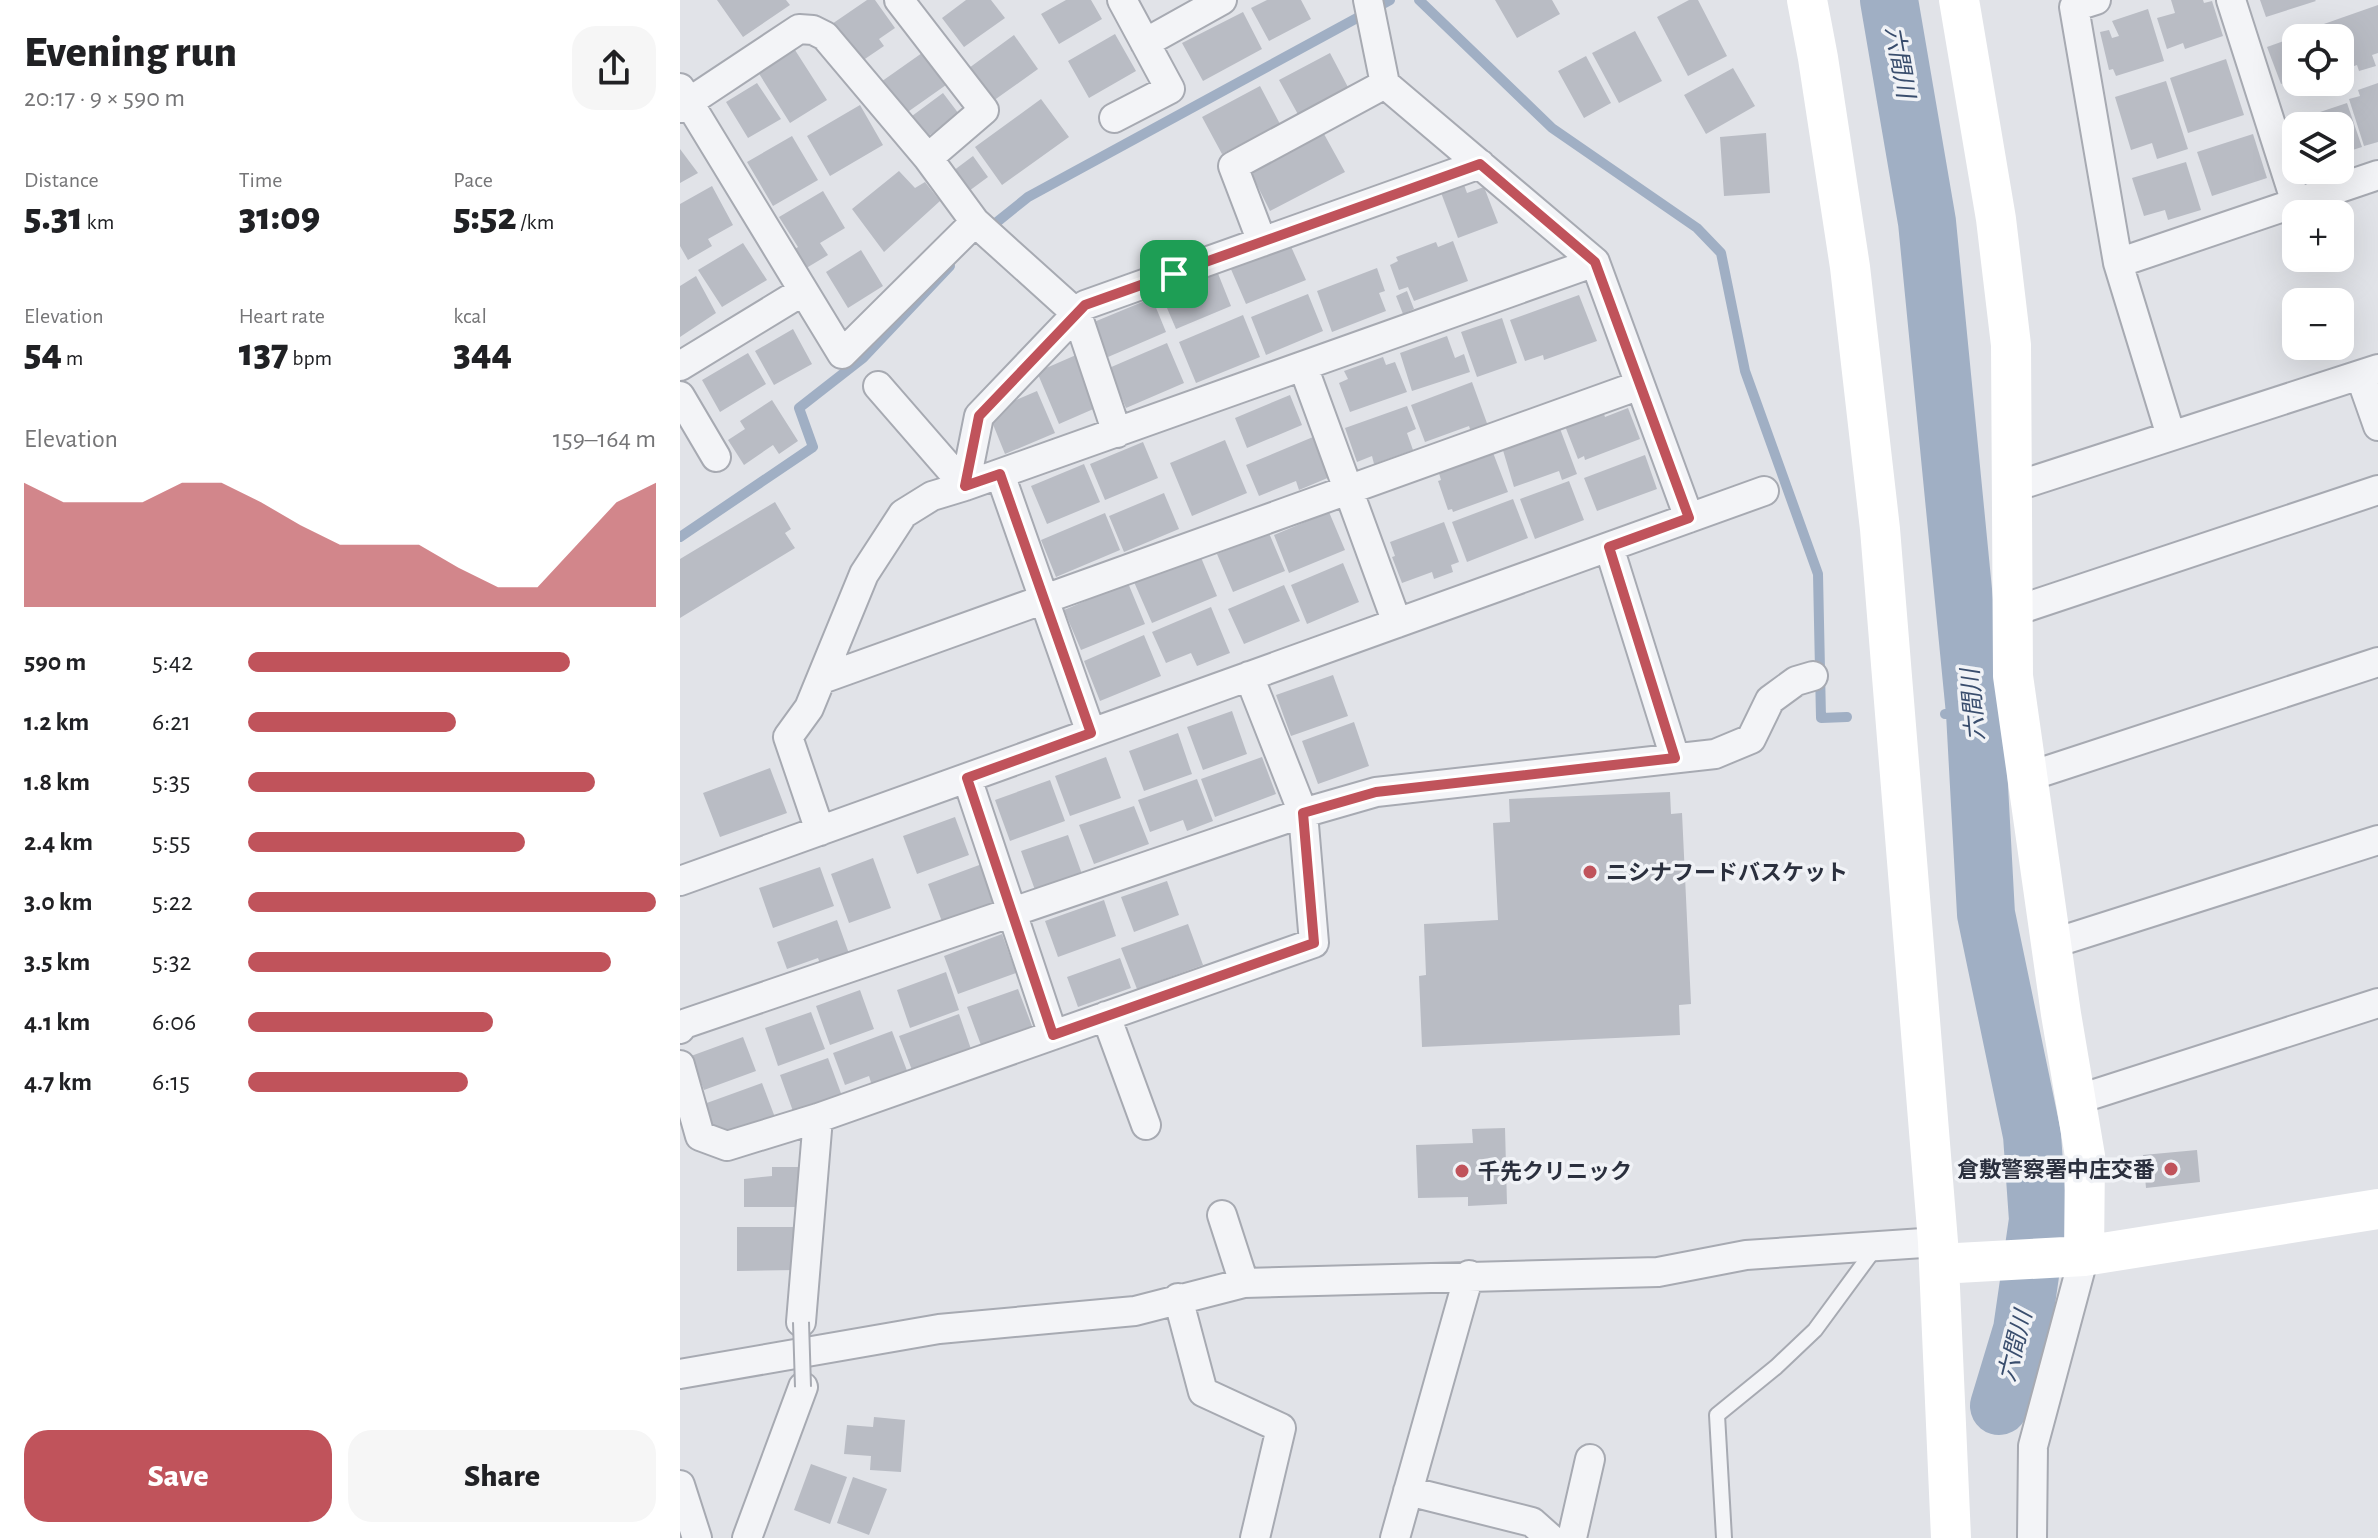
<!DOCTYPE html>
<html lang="en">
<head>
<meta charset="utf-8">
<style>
	body { margin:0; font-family:"Alegreya Sans","Noto Sans JP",sans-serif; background:#f6f6f6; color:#202124; height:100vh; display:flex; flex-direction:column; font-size:30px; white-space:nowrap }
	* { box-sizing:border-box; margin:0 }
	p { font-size:26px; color:#757577 }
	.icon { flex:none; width:44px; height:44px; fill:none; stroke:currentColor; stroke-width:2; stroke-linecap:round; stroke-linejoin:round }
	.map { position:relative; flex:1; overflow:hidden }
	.drawer { display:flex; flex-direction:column; background:#fff; width:680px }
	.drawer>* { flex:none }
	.buttons { position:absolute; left:1602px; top:24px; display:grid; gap:16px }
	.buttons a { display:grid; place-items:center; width:72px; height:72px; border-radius:16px; background:#fff; box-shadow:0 8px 32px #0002; font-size:40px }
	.pin { position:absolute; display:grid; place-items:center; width:68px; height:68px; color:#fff; margin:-34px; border-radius:16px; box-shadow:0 4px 12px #0006 }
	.round { display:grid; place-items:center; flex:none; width:84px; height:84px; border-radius:24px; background:#f6f6f6 }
	.summary { display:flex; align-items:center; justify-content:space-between; height:136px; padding:0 24px }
	h1 { font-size:44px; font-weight:800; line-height:60px }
	.stats { display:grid; grid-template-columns:repeat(3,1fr); gap:12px; height:136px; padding:8px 24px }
	.stats div { display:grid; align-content:center }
	.stats b { font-size:40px; font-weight:800 }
	.stats small { font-size:22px; font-weight:400 }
	.stats p { font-size:22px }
	.chart { height:224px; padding:16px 24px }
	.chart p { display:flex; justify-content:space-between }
	.chart svg { width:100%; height:144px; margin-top:8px; fill:#c0535b; opacity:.7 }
	.button { display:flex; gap:16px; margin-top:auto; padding:16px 24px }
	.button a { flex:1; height:92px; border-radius:24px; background:#c0535b; color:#fff; font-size:32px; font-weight:800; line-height:92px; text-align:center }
	.button a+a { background:#f6f6f6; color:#202124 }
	ul { padding:0 24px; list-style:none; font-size:26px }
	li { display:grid; grid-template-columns:128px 96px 1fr; align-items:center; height:60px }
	li i { height:20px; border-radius:10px; background:#c0535b }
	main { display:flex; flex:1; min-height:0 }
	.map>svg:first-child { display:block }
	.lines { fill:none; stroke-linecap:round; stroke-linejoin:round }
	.stream { stroke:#a0afc4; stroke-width:10 }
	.river { stroke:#a0afc4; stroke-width:58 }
	.building { fill:#b9bcc4 }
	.lane-casing { stroke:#a7aab2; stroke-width:18 }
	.street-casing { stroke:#a7aab2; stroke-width:32 }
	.lane { stroke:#f3f4f7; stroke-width:14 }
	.street { stroke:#f3f4f7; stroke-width:28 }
	.secondary { stroke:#fff; stroke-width:40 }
	.lane-bridge-casing { stroke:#a7aab2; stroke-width:18; stroke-linecap:butt }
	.lane-bridge { stroke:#f3f4f7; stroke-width:14 }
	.route-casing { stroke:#fff; stroke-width:16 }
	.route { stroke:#c0535b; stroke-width:10 }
	.poi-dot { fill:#c0535b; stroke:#f0f2f6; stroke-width:3 }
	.labels { text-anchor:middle; stroke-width:7; stroke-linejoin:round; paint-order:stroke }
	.poi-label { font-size:22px; font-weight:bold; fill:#2b303e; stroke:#f0f2f6; text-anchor:start }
	.water-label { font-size:24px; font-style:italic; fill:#394d6d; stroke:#f0f2f6 }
</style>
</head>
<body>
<main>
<section class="drawer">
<div class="summary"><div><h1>Evening run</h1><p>20:17 · 9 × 590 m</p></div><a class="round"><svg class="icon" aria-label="share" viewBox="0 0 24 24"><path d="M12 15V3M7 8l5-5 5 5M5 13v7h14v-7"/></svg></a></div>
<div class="stats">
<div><p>Distance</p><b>5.31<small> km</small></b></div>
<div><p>Time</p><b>31:09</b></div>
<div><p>Pace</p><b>5:52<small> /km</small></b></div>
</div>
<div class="stats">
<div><p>Elevation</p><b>54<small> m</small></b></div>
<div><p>Heart rate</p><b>137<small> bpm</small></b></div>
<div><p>kcal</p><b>344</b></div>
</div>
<div class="chart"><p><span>Elevation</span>159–164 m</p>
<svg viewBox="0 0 160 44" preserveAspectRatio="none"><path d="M0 44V6L10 12L20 12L30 12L40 6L50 6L60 12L70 19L80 25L90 25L100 25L110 32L120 38L130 38L140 25L150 12L160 6V44z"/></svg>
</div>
<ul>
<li><b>590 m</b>5:42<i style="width:79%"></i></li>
<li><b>1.2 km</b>6:21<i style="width:51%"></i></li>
<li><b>1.8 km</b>5:35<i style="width:85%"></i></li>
<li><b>2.4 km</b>5:55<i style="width:68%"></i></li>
<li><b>3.0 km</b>5:22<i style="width:100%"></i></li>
<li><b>3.5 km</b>5:32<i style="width:89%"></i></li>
<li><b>4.1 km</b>6:06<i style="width:60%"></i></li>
<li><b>4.7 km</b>6:15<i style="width:54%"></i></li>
</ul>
<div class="button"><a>Save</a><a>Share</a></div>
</section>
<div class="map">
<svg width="1698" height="1538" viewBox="0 0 1698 1538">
	<rect width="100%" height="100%" fill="#e1e3e8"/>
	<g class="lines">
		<path class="stream" d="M739 0 872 128 1017 228 1041 253 1065 371 1138 574 1141 718 1167 717
			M307 230 348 197 710 0
			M0 537 133 447 119 408 183 358 270 266
			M1265 714 1295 713"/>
		<path class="river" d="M1209 0 1247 222 1295 713 1306 914 1352 1135 1358 1220 1342 1330 1319 1406"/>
	</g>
	<path class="building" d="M37 0H106L110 5 63 37Z
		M187 0H195L215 28 199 39 204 46 176 65 149 26Z
		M286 0H311L325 18 284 47 262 18Z
		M386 0H411L422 19 379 44 361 14Z
		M587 0H621L631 19 589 41 571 8Z
		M815 0H872L880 14 837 38Z
		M1009 0H1018L1047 56 1008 76 977 17Z
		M1491 0H1523L1524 3 1532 1 1543 36 1505 49 1503 43 1487 49 1477 18 1495 13Z
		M1580 0H1635L1636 1 1586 17Z
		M1698 5V53L1692 55 1696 66 1679 71 1677 65 1660 71V38H1646L1641 25Z
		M1468 9 1484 61 1436 76 1433 69 1429 70 1420 32 1429 30 1432 38 1439 36 1432 21Z
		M563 12 582 49 523 81 502 43Z
		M1638 29 1641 38H1616V78L1601 84 1587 47Z
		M955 31 982 81 939 103 912 53Z
		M435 34 456 71 409 98 388 61Z
		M334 35 358 69 313 101 289 68Z
		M115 50 147 100 110 123 78 72Z
		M242 53 266 85 222 116 198 84Z
		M650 53 670 91 620 118 599 80Z
		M906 56 931 103 904 118 878 71Z
		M1546 59 1564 115 1508 133 1490 78Z
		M1053 68 1075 106 1026 134 1004 95Z
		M1486 81 1508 149 1477 159 1472 143 1451 150 1435 97Z
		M77 83 101 119 68 138 46 102Z
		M1698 83V142L1684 146 1669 99 1680 96 1678 90Z
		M580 86 600 124 542 154 522 117Z
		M263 93 279 114 247 137 232 116Z
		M361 99 389 137 322 185 295 147Z
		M1667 103 1682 147 1660 154V126L1626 125 1636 122 1634 114Z
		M180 105 203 145 150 176 127 136Z
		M1086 133 1090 193 1044 196 1040 137Z
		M644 134 665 172 590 211 571 173Z
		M1573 134 1587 178 1532 196 1517 152Z
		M112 136 138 180 93 206 67 162Z
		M0 149 18 173 0 183Z
		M293 156 308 177 289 191 273 171Z
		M1506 162 1521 210 1488 220 1485 210 1464 216 1452 178Z
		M219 171 235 188 245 182 260 201 204 252 172 209Z
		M783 182 787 193 804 187 818 223 778 238 760 190Z
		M32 186 53 225 28 239 32 246 8 260 0 246V204Z
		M143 191 165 228 140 243 148 255 123 270 112 251 118 247 99 217Z
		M773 241 788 281 734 301 728 287 719 290 710 265 718 261 716 257 756 242 758 247Z
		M609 242 626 280 566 304 550 267Z
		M63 243 87 280 42 307 18 270Z
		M181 250 203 286 168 308 146 272Z
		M697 268 705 291 699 293 706 311 652 332 637 291Z
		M537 271 551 306 496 329 481 294Z
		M16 276 36 313 0 337V286Z
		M727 291 734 309 723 314 716 296Z
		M628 294 643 331 586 355 571 317Z
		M899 295 917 341 864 360 863 355 845 361 830 320Z
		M472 298 486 332 428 357 414 322Z
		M563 315 580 357 516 383 499 342Z
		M822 318 837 363 797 377 781 332Z
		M113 329 132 364 94 385 75 351Z
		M767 336 775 358 784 354 790 372 732 391 720 353Z
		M487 343 504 383 446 408 429 368Z
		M68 353 86 384 40 412 22 380Z
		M396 355 418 407 379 424 357 372Z
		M703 357 706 365 715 362 727 392 670 412 659 383 668 379 664 371Z
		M792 382 808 426 791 432 789 426 745 442 731 405Z
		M357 391 375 433 325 454 308 412Z
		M610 395 622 425 567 448 555 418Z
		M92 400 118 441 99 454 93 445 64 465 48 440 65 429 60 421Z
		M727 406 736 429 727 433 733 450 694 464 692 456 677 462 665 428Z
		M948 408 960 439 905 460 904 456 898 459 885 426 923 411 925 417Z
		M879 426 897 474 882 480 879 471 834 487 822 447Z
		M633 437 650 477 619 490 616 481 579 496 566 465Z
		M545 440 567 493 512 516 490 463Z
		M463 442 478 478 425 500 410 464Z
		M812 450 828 492 773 512 772 509 768 510 758 481 761 480 758 470Z
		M965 455 977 489 917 511 904 478Z
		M404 464 420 502 367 524 351 486Z
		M889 481 904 520 855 539 840 499Z
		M484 493 499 529 444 552 429 516Z
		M833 499 848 538 787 562 772 522Z
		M95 502 111 529 105 533 115 548 0 618V559Z
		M649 512 665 550 609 573 594 535Z
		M425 513 440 550 376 577 361 540Z
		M764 522 779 562 771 565 773 572 754 579 752 572 722 583 712 557 715 556 710 542Z
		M589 533 605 571 553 592 537 554Z
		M520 555 537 596 472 623 454 582Z
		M663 563 679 602 627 624 611 585Z
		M448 583 465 624 401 650 384 610Z
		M604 585 620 621 564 644 548 609Z
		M531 607 550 653 517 666 511 653 486 663 472 632Z
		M464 635 481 676 420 701 404 661Z
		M653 675 668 716 611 736 596 695Z
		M552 711 567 754 523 770 507 727Z
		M674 722 689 766 638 784 622 741Z
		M498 733 512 774 464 791 449 751Z
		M426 757 441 798 390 816 375 776Z
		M582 757 596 794 535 817 521 779Z
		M90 768 107 813 40 837 23 793Z
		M517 779 533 821 507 831 503 820 470 832 458 800Z
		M370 780 385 821 330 841 315 800Z
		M990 792 991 814 1002 813 1011 1004 999 1005 1000 1035 742 1047 739 976 746 975 744 924 818 920 813 823 830 822 829 799Z
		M454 806 469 844 414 864 399 825Z
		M275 817 289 855 237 874 223 836Z
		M388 835 402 874 355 890 341 851Z
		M193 858 211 908 169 923 151 874Z
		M302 864 318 907 264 927 248 884Z
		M140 867 154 906 93 928 79 888Z
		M487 881 499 915 454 932 441 897Z
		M424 900 436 936 378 957 365 921Z
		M157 920 172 962 143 972 138 958 107 969 97 942Z
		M508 924 523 965 457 989 441 948Z
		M322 934 336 973 278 994 264 956Z
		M440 958 451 988 398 1007 387 977Z
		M266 972 279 1010 230 1028 217 990Z
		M338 989 352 1026 301 1045 287 1007Z
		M180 990 194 1029 150 1045 136 1006Z
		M131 1012 145 1049 98 1066 85 1028Z
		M279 1014 291 1049 232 1070 219 1036Z
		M212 1031 229 1076 193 1089 189 1076 165 1085 153 1053Z
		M63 1037 76 1071 24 1090 11 1056Z
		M148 1058 162 1096 114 1114 100 1075Z
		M82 1083 96 1120 38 1141 24 1104Z
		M825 1128 827 1204 788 1206V1197L738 1198 736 1145 793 1143 792 1129Z
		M1517 1150 1520 1182 1466 1188 1463 1155Z
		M92 1167H128V1207H64V1179L92 1176Z
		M57 1227H118V1270L57 1271Z
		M194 1417 225 1420 221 1472 190 1470 191 1456 164 1454 167 1425 193 1427Z
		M131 1464 167 1477 150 1524 114 1510Z
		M173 1477 207 1489 189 1535 157 1523Z"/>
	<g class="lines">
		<g class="lane-casing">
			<path id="lane" d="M1044 1538 1037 1415 1096 1367 1135 1330 1196 1247"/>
		</g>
		<g class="street-casing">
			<path id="street" d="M219 0 304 110 248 158
				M688 0 705 84 915 262 1009 518
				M1416 0 1394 7 1438 263 1491 436
				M1551 0 1616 203
				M465 43 542 0
				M0 88 162 354 295 222
				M0 108 119 29 133 30 145 36 248 158 295 222 397 314 437 433
				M434 118 490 89 442 0
				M582 242 553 166 705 84
				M1438 263 1698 175
				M0 366 123 291
				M623 366 717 623
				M1680 375 1698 426
				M198 386 285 486
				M0 396 36 457
				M320 474 411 733
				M285 486 299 416 405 305 800 164
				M1331 488 1698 369
				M929 547 995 758
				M1332 612 1698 490
				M142 679 960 385
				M1347 777 1698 662
				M287 778 373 1035
				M140 831 108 737 129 708 184 574 223 514 252 496 285 486 915 262
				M0 881 1084 491
				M1371 944 1698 840
				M426 1016 466 1125
				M0 1029 4 1024 623 813 696 792 1035 754 1071 739 1090 700 1116 681 1133 676
				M0 1065 20 1136 47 1146 138 1118 634 943 623 813 569 676
				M1396 1100 1698 1003
				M542 1215 564 1283
				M498 1298 523 1392 601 1428 575 1538
				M121 1322 138 1118
				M0 1374 259 1329 455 1311 564 1283 978 1272 1066 1255 1258 1242
				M0 1485 17 1538
				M728 1491 852 1522 870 1538
				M67 1538 123 1387
				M715 1538 789 1275
				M892 1538 910 1459
				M1352 1538 1353 1446 1404 1256"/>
		</g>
		<use href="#lane" class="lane"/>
		<use href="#street" class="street"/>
		<path class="secondary" d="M1127 0 1138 58 1170 267 1200 529 1258 1242 1271 1538
			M1279 0 1316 219 1331 345 1333 676 1381 1014 1405 1156 1404 1256
			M1259 1264 1404 1256 1698 1209"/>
		<g class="lane-bridge-casing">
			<path id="lane-bridge" d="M121 1322 123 1387"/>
		</g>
		<use href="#lane-bridge" class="lane-bridge"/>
	</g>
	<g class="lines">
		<g class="route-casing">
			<path id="route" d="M800 164 915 262 1009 518 929 547 995 758 696 792 623 813 634 943 373 1035 287 778 411 733 320 474 285 486 299 416 405 305Z"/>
		</g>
		<use href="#route" class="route"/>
	</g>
	<g class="poi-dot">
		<circle cx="910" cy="872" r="8"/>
		<circle cx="1491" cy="1169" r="8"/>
		<circle cx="782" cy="1171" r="8"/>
	</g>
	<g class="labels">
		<g class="poi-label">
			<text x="926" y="880">ニシナフードバスケット</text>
			<text x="1475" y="1177" text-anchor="end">倉敷警察署中庄交番</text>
			<text x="798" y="1179">千先クリニック</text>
		</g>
		<g class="water-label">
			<text transform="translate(1220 62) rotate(80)" y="8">六間川</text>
			<text transform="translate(1293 705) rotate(-95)" y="8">六間川</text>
			<text transform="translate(1335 1346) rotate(-76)" y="8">六間川</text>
		</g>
	</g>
</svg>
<div class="buttons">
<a><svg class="icon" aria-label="locate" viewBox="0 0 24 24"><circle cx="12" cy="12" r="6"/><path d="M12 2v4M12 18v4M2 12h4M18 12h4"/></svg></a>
<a><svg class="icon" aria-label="layers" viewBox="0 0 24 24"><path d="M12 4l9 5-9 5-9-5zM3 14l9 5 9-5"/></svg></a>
<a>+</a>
<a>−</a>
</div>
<div class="pin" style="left:494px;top:274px;background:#1e9e55"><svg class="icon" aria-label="arrive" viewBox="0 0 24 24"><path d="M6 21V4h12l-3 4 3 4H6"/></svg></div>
</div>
</main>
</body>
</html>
